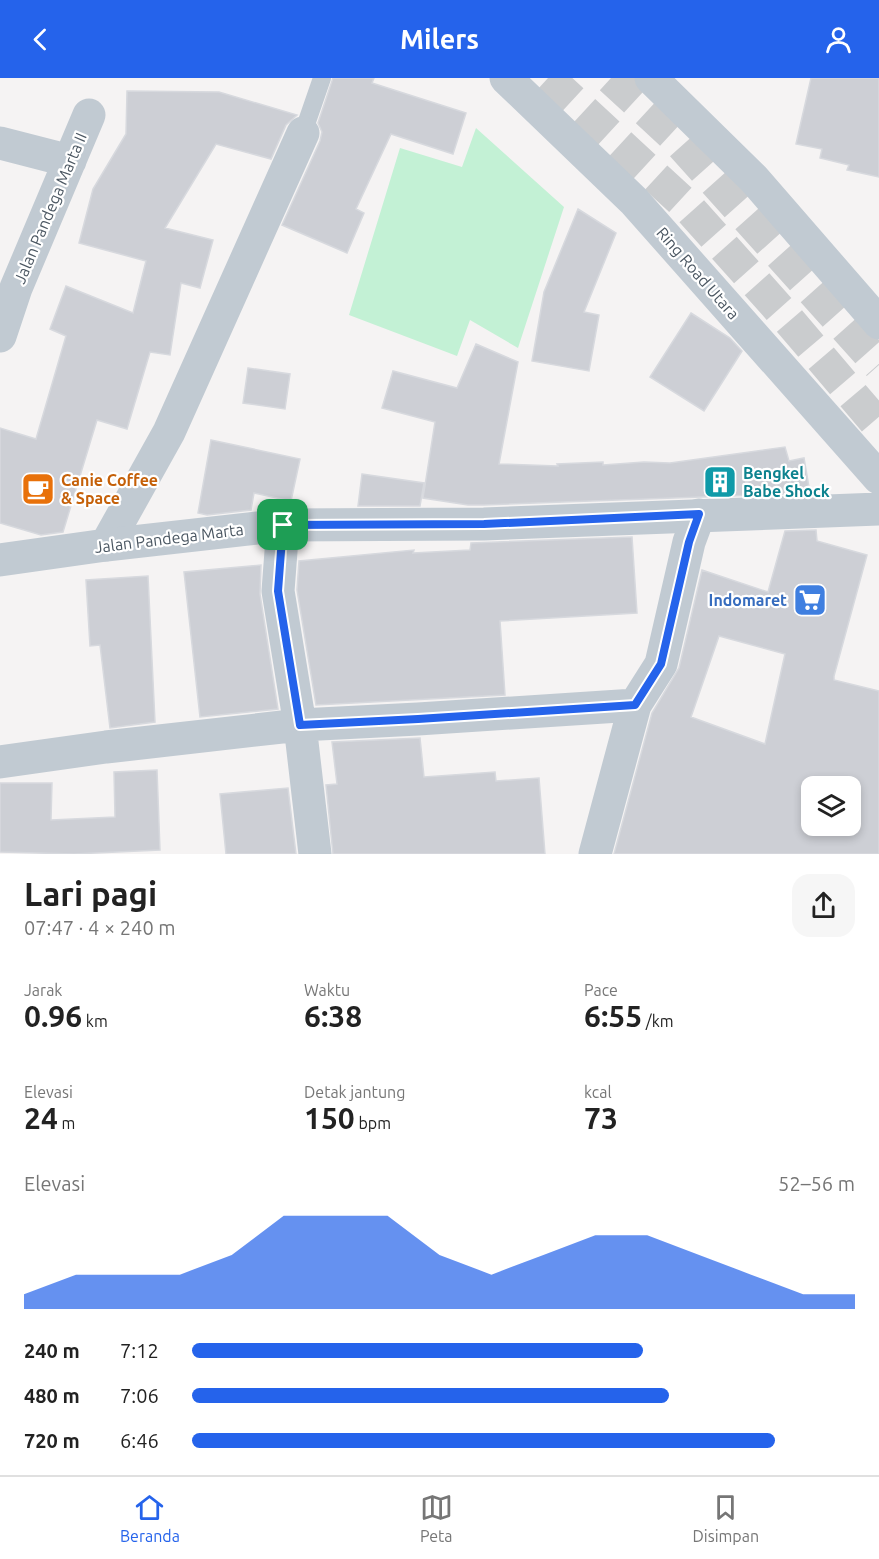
<!DOCTYPE html>
<html lang="id">
<head>
<meta charset="utf-8">
<style>
	body { margin:0; font-family:Ubuntu,sans-serif; background:#f6f6f6; color:#222; height:100vh; display:flex; flex-direction:column; font-size:22px; white-space:nowrap }
	* { box-sizing:border-box; margin:0 }
	p { font-size:20px; color:#767676 }
	.icon { flex:none; width:33px; height:33px; fill:none; stroke:currentColor; stroke-width:2; stroke-linecap:round; stroke-linejoin:round }
	.map { position:relative; height:776px; overflow:hidden }
	.panel { display:flex; flex-direction:column; background:#fff; flex:1 }
	.panel>* { flex:none }
	.controls { position:absolute; left:801px; top:698px; display:grid; gap:12px }
	.controls a { display:grid; place-items:center; width:60px; height:60px; border-radius:12px; background:#fff; box-shadow:0 3px 9px #0003; font-size:30px }
	.pin { position:absolute; display:grid; place-items:center; width:51px; height:51px; color:#fff; margin:-26px; border-radius:12px; box-shadow:0 3px 9px #0006 }
	.round { display:grid; place-items:center; flex:none; width:63px; height:63px; border-radius:18px; background:#f6f6f6 }
	.head { display:flex; align-items:center; justify-content:space-between; height:102px; padding:0 24px }
	h1 { font-size:33px; font-weight:700; line-height:45px }
	.stats { display:grid; grid-template-columns:repeat(3,1fr); gap:9px; height:102px; padding:6px 24px }
	.stats div { display:grid; align-content:center }
	.stats b { font-size:30px; font-weight:700 }
	.stats small { font-size:16px; font-weight:400 }
	.stats p { font-size:16px }
	.chart { height:168px; padding:12px 24px }
	.chart p { display:flex; justify-content:space-between }
	.chart svg { width:100%; height:108px; margin-top:6px; fill:#2563eb; opacity:.7 }
	ul { padding:0 24px; list-style:none; font-size:20px }
	li { display:grid; grid-template-columns:96px 72px 1fr; align-items:center; height:45px }
	li i { height:15px; border-radius:8px; background:#2563eb }
	header { display:flex; justify-content:space-between; align-items:center; height:78px; padding:0 24px; background:#2563eb; color:#fff; font-size:27px; font-weight:700 }
	.tab-bar { display:flex; justify-content:space-around; align-items:center; height:84px; border-top:2px solid #e0e0e0; background:#fff; font-size:16px; color:#767676 }
	.tab-bar a { display:grid; justify-items:center; gap:3px }
	.tab-bar .current { color:#2563eb }
	.map>svg:first-child { display:block }
	.green { fill:#c3f1d5 }
	.building { fill:#cdcfd5; stroke:#d7d9de; stroke-width:1.5; fill-rule:evenodd }
	.lines { fill:none; stroke-linecap:round; stroke-linejoin:round }
	.trunk-tunnel { stroke:#caccce; stroke-width:33; stroke-dasharray:33 16; stroke-linecap:butt }
	.service { stroke:#c1cad2; stroke-width:18 }
	.minor { stroke:#c1cad2; stroke-width:33 }
	.tertiary { stroke:#c1cad2; stroke-width:33 }
	.route-casing { stroke:#fff; stroke-width:12 }
	.route { stroke:#2563eb; stroke-width:8 }
	.labels { text-anchor:middle; stroke-width:4.5; stroke-linejoin:round; paint-order:stroke }
	.street-label { font-size:16px; fill:#4a5661; stroke:#fff }
	.culture-label { font-size:16px; font-weight:bold; fill:#0d838f; stroke:#fff; text-anchor:start }
	.food-label { font-size:16px; font-weight:bold; fill:#c56008; stroke:#fff; text-anchor:start }
	.shop-label { font-size:16px; font-weight:bold; fill:#366cbe; stroke:#fff; text-anchor:end }
</style>
</head>
<body>
<header><svg class="icon" aria-label="back" viewBox="0 0 24 24"><path d="M15 5l-7 7 7 7"/></svg>Milers<svg class="icon" aria-label="person" viewBox="0 0 24 24"><circle cx="12" cy="8" r="4"/><path d="M4 21q1-7 8-7t8 7"/></svg></header>
<div class="map">
<svg width="879" height="776" viewBox="0 0 879 776">
	<rect width="100%" height="100%" fill="#f5f3f3"/>
	<path class="green" d="M476 50 564 129 518 270 470 242 457 278 349 237 400 70 462 89Z"/>
	<path class="building" d="M333 0H374L372 5 466 35 453 76 391 56 356 131 364 135 347 175 282 147 320 63 322 54 318 45Z
		M811 0H879V99L847 92 849 87 820 80 822 71 796 66Z
		M127 13 219 14 297 37 286 47 271 81 216 66 165 150 213 162 200 210 181 205 170 277 150 274 127 351 97 342 63 454 41 457 0 445V350L36 361 66 258 50 251 66 208 133 235 146 183 79 165 93 111 126 56Z
		M578 131 616 155 584 234 599 237 589 293 532 283 544 214Z
		M691 235 730 260 742 273 704 333 650 299Z
		M476 266 518 284 499 386 558 388 557 386 603 384V387L644 384 670 385 785 369 789 383 804 380 810 415 484 427H468L423 420 435 344 382 330 393 293 457 310Z
		M248 290 290 296 285 331 243 325Z
		M211 362 300 381 291 423 254 415 251 432 207 437 198 435Z
		M362 396 424 405 420 428H358Z
		M816 452 817 463 867 477 834 598V602L879 613V776H614L652 635 679 590 702 492 768 514 785 453ZM719 558 785 576 765 666 691 639ZM812 708H850V747H812Z
		M632 459 637 535 500 543 505 617 316 627 297 512 299 483 414 472 413 475 470 472 471 465Z
		M261 487 260 516 278 631 200 639 184 494Z
		M148 498 155 644 110 650 100 567 90 568 86 502Z
		M420 660 424 699 495 694 496 703 539 700 545 776H333L326 707 337 706 332 664Z
		M157 692 160 772 74 776 0 774V705H52L51 742 115 739 114 694Z
		M288 710 296 776H226L220 716Z"/>
	<g class="lines">
		<path class="trunk-tunnel" d="M548 0 688 129 780 232 879 348
			M611 0 675 59 879 287"/>
		<path class="service" d="M303 55 322 0"/>
		<path class="minor" d="M0 65 70 83
			M0 258 16 210 89 37
			M283 447 278 513 300 647 315 776
			M106 467 169 354 303 55
			M0 684 106 669 300 647 418 641 635 627
			M595 776 635 627 661 586 689 464 699 437"/>
		<path class="tertiary" d="M506 0 634 123 879 400
			M651 0 754 101 879 245
			M0 482 106 467 283 447 484 446 879 431"/>
	</g>
	<g class="lines">
		<g class="route-casing">
			<path id="route" d="M699 436 689 464 661 586 635 627 418 641 300 647 278 513 283 447 484 446Z"/>
		</g>
		<use href="#route" class="route"/>
	</g>
	<defs>
		<g id="building-square" transform="scale(1.725)"><rect x="-9" y="-9" width="18" height="18" rx="4" fill="#0f9aa8" stroke="#fff"/><path d="M-4-6H4V6H1V3H-1V6H-4ZM-2.5-4.3h1.7v1.8h-1.7ZM.8-4.3h1.7v1.8H.8ZM-2.5-1h1.7V.8h-1.7ZM.8-1h1.7V.8H.8Z" fill="#fff"/></g>
		<g id="cafe-square" transform="scale(1.725)"><rect x="-9" y="-9" width="18" height="18" rx="4" fill="#e8710a" stroke="#fff"/><path d="M-5.5-4.5H6V0H3Q3 3.5 0 3.5H-2.5Q-5.5 3.5-5.5 0ZM3-3.2v2h1.7v-2ZM-6 4.5H4V6H-6Z" fill="#fff"/></g>
		<g id="supermarket-square" transform="scale(1.725)"><rect x="-9" y="-9" width="18" height="18" rx="4" fill="#3f7fe0" stroke="#fff"/><path d="M-6-5.5h2.5l.6 2H6L4.5 2H-2.5L-4.4-4H-6ZM-1.5 3.2a1.3 1.3 0 1 0 .1 0ZM3 3.2a1.3 1.3 0 1 0 .1 0Z" fill="#fff"/></g>
	</defs>
	<g fill-rule="evenodd">
		<use href="#building-square" x="720" y="404"/>
		<use href="#cafe-square" x="38" y="411"/>
		<use href="#supermarket-square" x="810" y="522"/>
	</g>
	<g class="labels">
		<g class="street-label">
			<text transform="translate(50 130) rotate(-67)" y="6">Jalan Pandega Marta II</text>
			<text transform="translate(698 195) rotate(49)" y="6">Ring Road Utara</text>
			<text transform="translate(169 460) rotate(-7)" y="6">Jalan Pandega Marta</text>
		</g>
		<g class="culture-label">
			<text x="743" y="401">Bengkel<tspan x="743" dy="18">Babe Shock</tspan></text>
		</g>
		<g class="food-label">
			<text x="61" y="408">Canie Coffee<tspan x="61" dy="18">&amp; Space</tspan></text>
		</g>
		<g class="shop-label">
			<text x="787" y="528">Indomaret</text>
		</g>
	</g>
</svg>
<div class="controls">
<a><svg class="icon" aria-label="layers" viewBox="0 0 24 24"><path d="M12 4l9 5-9 5-9-5zM3 14l9 5 9-5"/></svg></a>
</div>
<div class="pin" style="left:283px;top:447px;background:#1e9e55"><svg class="icon" aria-label="arrive" viewBox="0 0 24 24"><path d="M6 21V4h12l-3 4 3 4H6"/></svg></div>
</div>
<section class="panel">
<div class="head"><div><h1>Lari pagi</h1><p>07:47 · 4 × 240 m</p></div><a class="round"><svg class="icon" aria-label="share" viewBox="0 0 24 24"><path d="M12 15V3M7 8l5-5 5 5M5 13v7h14v-7"/></svg></a></div>
<div class="stats">
<div><p>Jarak</p><b>0.96<small> km</small></b></div>
<div><p>Waktu</p><b>6:38</b></div>
<div><p>Pace</p><b>6:55<small> /km</small></b></div>
</div>
<div class="stats">
<div><p>Elevasi</p><b>24<small> m</small></b></div>
<div><p>Detak jantung</p><b>150<small> bpm</small></b></div>
<div><p>kcal</p><b>73</b></div>
</div>
<div class="chart"><p><span>Elevasi</span>52–56 m</p>
<svg viewBox="0 0 160 44" preserveAspectRatio="none"><path d="M0 44V38L10 30L20 30L30 30L40 22L50 6L60 6L70 6L80 22L90 30L100 22L110 14L120 14L130 22L140 30L150 38L160 38V44z"/></svg>
</div>
<ul>
<li><b>240 m</b>7:12<i style="width:68%"></i></li>
<li><b>480 m</b>7:06<i style="width:72%"></i></li>
<li><b>720 m</b>6:46<i style="width:88%"></i></li>
</ul>
</section>
<nav class="tab-bar">
<a class="current"><svg class="icon" aria-label="home" viewBox="0 0 24 24"><path d="M3 11l9-7 9 7M6 9v11h12V9"/></svg>Beranda</a>
<a><svg class="icon" aria-label="map" viewBox="0 0 24 24"><path d="M3 6l6-2 6 2 6-2v14l-6 2-6-2-6 2zM9 4v14M15 6v14"/></svg>Peta</a>
<a><svg class="icon" aria-label="saved" viewBox="0 0 24 24"><path d="M7 4h10v16l-5-4-5 4z"/></svg>Disimpan</a>
</nav>
</body>
</html>
